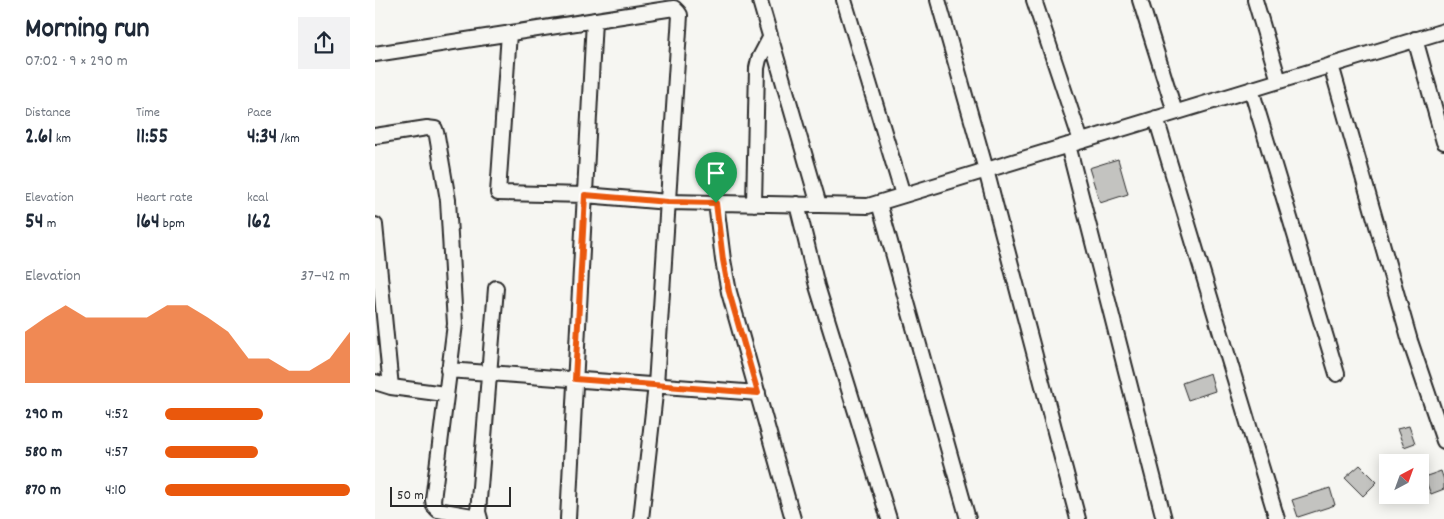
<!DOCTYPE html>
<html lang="en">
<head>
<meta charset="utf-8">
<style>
	body { margin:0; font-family:Dekko,sans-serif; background:#f2f2f3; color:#1f2937; height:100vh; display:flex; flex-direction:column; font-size:19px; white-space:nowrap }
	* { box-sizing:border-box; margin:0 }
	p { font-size:16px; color:#747a83 }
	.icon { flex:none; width:28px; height:28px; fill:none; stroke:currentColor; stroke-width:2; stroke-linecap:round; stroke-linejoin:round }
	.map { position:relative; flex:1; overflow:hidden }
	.sheet { display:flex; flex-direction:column; background:#fff; width:375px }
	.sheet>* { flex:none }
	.needle { width:32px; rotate:41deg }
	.tools { position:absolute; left:1004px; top:454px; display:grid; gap:10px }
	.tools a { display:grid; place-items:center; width:50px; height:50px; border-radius:0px; background:#fff; box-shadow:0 2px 12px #0003; font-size:25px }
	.scale { position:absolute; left:15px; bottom:12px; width:121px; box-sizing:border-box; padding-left:5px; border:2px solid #2b2b2b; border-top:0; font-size:14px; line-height:18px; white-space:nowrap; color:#2b2b2b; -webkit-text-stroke:4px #f6f6f2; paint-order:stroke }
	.pin { position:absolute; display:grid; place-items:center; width:42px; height:42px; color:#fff; margin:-51px -21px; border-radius:50% 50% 50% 0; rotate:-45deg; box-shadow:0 0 5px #0007 }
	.pin .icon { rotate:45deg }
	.round { display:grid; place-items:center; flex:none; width:52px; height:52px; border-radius:0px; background:#f2f2f3 }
	.summary { display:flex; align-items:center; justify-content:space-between; height:85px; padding:0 25px }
	h1 { font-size:28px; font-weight:800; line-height:38px }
	.figures { display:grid; grid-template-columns:repeat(3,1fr); gap:8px; height:85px; padding:5px 25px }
	.figures div { display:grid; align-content:center }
	.figures b { font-size:21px; font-weight:800 }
	.figures small { font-size:14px; font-weight:400 }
	.figures p { font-size:14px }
	.chart { height:140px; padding:10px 25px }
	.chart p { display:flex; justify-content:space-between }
	.chart svg { width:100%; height:90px; margin-top:5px; fill:#ea580c; opacity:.7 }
	ul { padding:0 25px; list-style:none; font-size:16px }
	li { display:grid; grid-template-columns:80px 60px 1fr; align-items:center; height:38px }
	li i { height:12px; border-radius:6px; background:#ea580c }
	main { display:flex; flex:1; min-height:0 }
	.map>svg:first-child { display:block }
	.building { fill:#c3c3c0; stroke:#2b2b2b }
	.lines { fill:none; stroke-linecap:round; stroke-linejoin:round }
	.minor-casing { stroke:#2b2b2b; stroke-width:18 }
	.minor { stroke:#f6f6f2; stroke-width:14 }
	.route-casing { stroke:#fff; stroke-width:10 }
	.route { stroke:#ea580c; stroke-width:6 }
</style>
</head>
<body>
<main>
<section class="sheet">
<div class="summary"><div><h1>Morning run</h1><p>07:02 · 9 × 290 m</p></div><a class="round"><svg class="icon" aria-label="share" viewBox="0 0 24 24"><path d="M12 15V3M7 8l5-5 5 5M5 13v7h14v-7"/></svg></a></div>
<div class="figures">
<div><p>Distance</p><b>2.61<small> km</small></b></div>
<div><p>Time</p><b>11:55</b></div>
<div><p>Pace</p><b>4:34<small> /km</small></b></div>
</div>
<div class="figures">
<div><p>Elevation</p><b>54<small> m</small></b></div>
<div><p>Heart rate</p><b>164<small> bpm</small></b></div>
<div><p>kcal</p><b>162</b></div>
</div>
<div class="chart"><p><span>Elevation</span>37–42 m</p>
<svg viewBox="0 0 160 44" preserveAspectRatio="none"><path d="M0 44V19L10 12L20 6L30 12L40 12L50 12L60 12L70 6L80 6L90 12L100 19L110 32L120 32L130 38L140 38L150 32L160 19V44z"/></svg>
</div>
<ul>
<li><b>290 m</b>4:52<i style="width:53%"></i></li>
<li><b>580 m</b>4:57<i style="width:50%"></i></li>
<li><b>870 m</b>4:10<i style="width:100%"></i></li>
</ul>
</section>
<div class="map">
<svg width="1069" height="519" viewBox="0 0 1069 519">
	<rect width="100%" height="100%" fill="#f6f6f2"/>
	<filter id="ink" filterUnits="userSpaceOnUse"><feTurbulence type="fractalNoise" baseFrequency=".02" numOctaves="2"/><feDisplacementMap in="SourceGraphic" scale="10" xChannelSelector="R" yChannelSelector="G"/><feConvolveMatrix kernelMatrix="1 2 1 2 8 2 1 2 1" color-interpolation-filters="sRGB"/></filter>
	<g filter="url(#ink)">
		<path class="building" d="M743 159 753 194 725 203 714 168Z
			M835 373 840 391 813 400 807 383Z
			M1034 426 1040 443 1029 447 1022 429Z
			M985 465 1002 482 988 496 970 478Z
			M1066 471 1069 480V489L1056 494 1049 477Z
			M955 488 960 505 923 517 917 500Z"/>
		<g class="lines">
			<g class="minor-casing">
				<path id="minor" d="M469 0 528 195
					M563 0 611 170 703 519
					M659 0 706 141
					M765 0 800 112
					M880 0 904 81
					M385 1 444 205
					M134 33 123 193 210 195 293 202 493 206 1069 31
					M1040 39 1069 142
					M0 54 299 8 303 12 305 15 281 385 266 519
					M956 65 1035 341 1069 441
					M876 89 962 374
					M781 118 902 519
					M0 136 52 128 60 129 62 136 73 200 80 324 58 500 59 506 63 510 103 517
					M693 145 789 519
					M341 203 348 260 354 292 418 519
					M504 203 593 519
					M379 204 382 68 384 59 395 38
					M422 204 442 286 514 519
					M0 225 16 387
					M73 370 383 393
					M0 382 16 387 70 394
					M105 519 103 512 121 288
					M193 519 219 20"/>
			</g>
			<use href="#minor" class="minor"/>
		</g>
	</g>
	<g class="lines" filter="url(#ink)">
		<g class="route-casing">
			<path id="route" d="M210 195 293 202 341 203 348 260 354 292 383 393 200 379Z"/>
		</g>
		<use href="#route" class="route"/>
	</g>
</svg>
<div class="tools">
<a><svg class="needle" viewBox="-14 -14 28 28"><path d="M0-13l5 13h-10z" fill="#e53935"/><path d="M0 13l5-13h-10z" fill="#747a83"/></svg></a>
</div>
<div class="scale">50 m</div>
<div class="pin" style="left:341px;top:203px;background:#1e9e55"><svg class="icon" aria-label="arrive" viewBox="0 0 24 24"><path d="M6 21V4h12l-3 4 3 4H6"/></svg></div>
</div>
</main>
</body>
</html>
